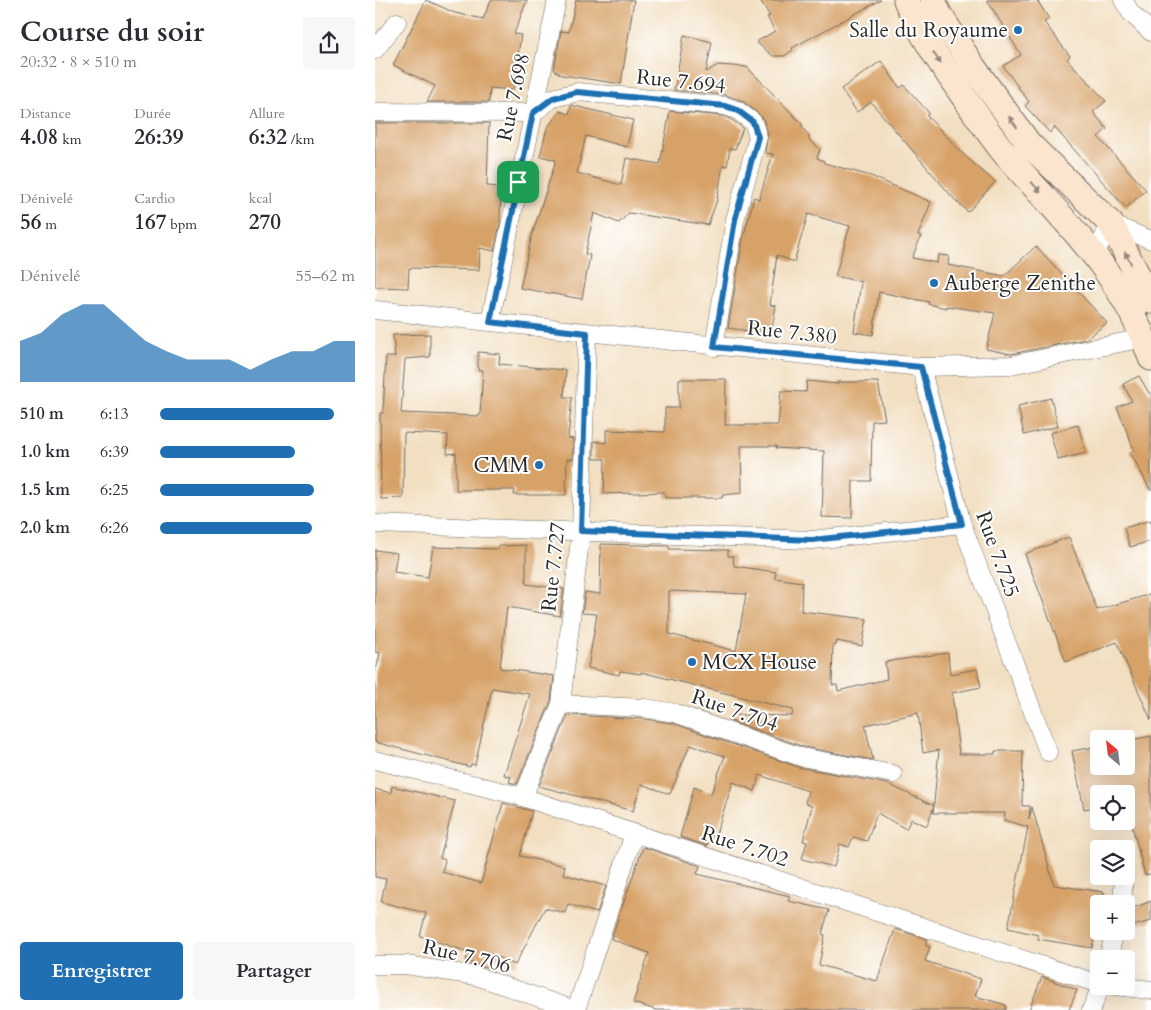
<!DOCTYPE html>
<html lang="fr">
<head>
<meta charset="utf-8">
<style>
	body { margin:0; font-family:Cardo,serif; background:#f7f7f7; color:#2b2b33; height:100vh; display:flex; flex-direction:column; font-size:19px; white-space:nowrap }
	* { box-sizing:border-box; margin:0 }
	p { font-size:16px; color:#7c7c81 }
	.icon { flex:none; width:28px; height:28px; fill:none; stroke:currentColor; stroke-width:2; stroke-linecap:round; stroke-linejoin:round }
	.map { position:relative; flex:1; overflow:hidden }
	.side { display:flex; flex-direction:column; background:#fff; width:375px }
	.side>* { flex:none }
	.needle { width:32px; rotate:332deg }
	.fabs { position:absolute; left:715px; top:730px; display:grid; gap:10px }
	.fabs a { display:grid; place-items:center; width:45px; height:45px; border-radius:5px; background:#fff; box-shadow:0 5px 20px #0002; font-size:25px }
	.pin { position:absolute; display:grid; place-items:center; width:42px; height:42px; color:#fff; margin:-21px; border-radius:10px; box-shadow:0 2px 8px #0006 }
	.round { display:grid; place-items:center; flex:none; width:52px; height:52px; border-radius:5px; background:#f7f7f7 }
	.overview { display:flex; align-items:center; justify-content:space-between; height:85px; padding:0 20px }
	h1 { font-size:28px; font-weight:700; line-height:38px }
	.stats { display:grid; grid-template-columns:repeat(3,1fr); gap:8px; height:85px; padding:5px 20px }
	.stats div { display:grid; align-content:center }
	.stats b { font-size:21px; font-weight:700 }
	.stats small { font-size:14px; font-weight:400 }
	.stats p { font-size:14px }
	.chart { height:140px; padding:10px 20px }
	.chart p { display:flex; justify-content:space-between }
	.chart svg { width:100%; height:90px; margin-top:5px; fill:#1f6fb2; opacity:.7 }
	.action { display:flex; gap:10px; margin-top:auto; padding:10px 20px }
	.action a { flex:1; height:58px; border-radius:5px; background:#1f6fb2; color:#fff; font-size:20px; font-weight:700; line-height:58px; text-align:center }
	.action a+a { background:#f7f7f7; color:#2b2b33 }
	ul { padding:0 20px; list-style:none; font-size:16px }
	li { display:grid; grid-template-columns:80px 60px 1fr; align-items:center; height:38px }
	li i { height:12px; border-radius:6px; background:#1f6fb2 }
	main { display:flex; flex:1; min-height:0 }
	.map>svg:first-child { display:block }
	.building { fill:#d7a267; fill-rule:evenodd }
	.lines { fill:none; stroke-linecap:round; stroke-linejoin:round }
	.minor-casing { stroke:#716a60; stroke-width:19 }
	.secondary-casing { stroke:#716a60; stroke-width:27 }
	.minor { stroke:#fff; stroke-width:18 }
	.secondary { stroke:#fce5cf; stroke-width:25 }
	.oneway { fill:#94887d }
	.route-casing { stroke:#fff; stroke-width:10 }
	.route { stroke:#1f6fb2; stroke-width:6 }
	.poi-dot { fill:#1f6fb2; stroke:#fff; stroke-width:2 }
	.labels { text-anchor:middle; stroke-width:4; stroke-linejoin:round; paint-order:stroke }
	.poi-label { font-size:21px; fill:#2b2b2b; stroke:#fff; text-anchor:end }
	.street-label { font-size:21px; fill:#2b2b2b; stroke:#fff }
</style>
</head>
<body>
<main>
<section class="side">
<div class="overview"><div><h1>Course du soir</h1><p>20:32 · 8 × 510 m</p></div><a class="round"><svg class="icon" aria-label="share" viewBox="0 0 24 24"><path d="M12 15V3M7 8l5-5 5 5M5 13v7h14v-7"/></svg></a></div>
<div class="stats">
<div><p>Distance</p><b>4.08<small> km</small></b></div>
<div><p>Durée</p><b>26:39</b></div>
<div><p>Allure</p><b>6:32<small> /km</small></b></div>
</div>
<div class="stats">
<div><p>Dénivelé</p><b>56<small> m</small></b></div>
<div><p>Cardio</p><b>167<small> bpm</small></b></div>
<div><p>kcal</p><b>270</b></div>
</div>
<div class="chart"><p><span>Dénivelé</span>55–62 m</p>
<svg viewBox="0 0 160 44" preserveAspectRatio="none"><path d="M0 44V24L10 20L20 11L30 6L40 6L50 15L60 24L70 29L80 33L90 33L100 33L110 38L120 33L130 29L140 29L150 24L160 24V44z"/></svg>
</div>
<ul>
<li><b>510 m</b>6:13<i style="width:89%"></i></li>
<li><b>1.0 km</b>6:39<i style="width:69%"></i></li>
<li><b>1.5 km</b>6:25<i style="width:79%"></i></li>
<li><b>2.0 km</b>6:26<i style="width:78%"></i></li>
</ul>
<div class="action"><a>Enregistrer</a><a>Partager</a></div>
</section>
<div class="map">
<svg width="776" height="1010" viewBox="0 0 776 1010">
	<rect width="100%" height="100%" fill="#fff"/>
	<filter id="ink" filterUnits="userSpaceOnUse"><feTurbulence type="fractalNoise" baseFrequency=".02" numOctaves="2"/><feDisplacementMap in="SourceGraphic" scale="10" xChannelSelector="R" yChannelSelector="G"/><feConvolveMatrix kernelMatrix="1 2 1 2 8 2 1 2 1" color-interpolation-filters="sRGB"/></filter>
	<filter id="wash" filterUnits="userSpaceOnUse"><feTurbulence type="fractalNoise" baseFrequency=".0096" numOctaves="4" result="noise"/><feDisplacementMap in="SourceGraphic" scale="20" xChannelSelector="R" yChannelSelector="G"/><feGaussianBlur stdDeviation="1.12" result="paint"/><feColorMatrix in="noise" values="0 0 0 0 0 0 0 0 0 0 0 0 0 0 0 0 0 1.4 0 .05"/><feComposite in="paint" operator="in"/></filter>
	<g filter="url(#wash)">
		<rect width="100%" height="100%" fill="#f2dfc1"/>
		<g id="blocks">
			<path class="building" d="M51 0 80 13 108 19 116 0H152L139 34 146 35 138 90 115 88 114 102H52L60 86 18 65Z
				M201 0H259L246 84 187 75 179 70 186 31 194 32Z
				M385 0H506L417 48 418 50 409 56H398L381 42 400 31 392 17 395 16Z
				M612 0H662L674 19 669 22 695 56 692 59 731 101 718 112 732 129 723 137 771 190 751 208 679 127 675 133 650 106 654 102 628 66 646 55Z
				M309 35 337 42 331 72 343 65 372 67 427 124V127L434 136V140L445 149 442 158 449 161V163L496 176 556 202 543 235 546 236 537 258 562 263 563 255 574 256 573 265 629 276 661 246 732 323 711 339 636 354 611 349 620 313 571 306V308L553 304 554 302 504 292 498 335 479 332 486 282 460 276 475 226 433 214 419 262 402 255 395 305 401 306 396 334 353 328 368 239 379 197 384 199 398 154 390 153 393 134 388 118 368 101 351 95 299 90Z
				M506 61 525 88 529 85 554 113 552 116 589 155 620 182 593 212 579 199 496 102 482 112 466 89Z
				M196 105 258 120 252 147 211 136 202 173 246 185 251 158 285 164 295 111 348 116 357 120 368 128 360 149 355 148 352 166 348 165 342 200 333 225 254 213 244 223 219 213 210 254 215 255 207 299 145 288 157 235 181 160 165 156 172 128 185 111 194 114Z
				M0 123H114L112 186 126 187 125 224 119 251 105 248 104 270 34 268 33 288 0 287Z
				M55 334V357L30 359 26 413 105 416 108 370H103V352L125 354 124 364 191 370 189 397H197L193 438 198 439V459H192L191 495H139L140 490H81V453L72 454 73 435 29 433 28 498 6 499 5 413H8L11 357H20L18 335Z
				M764 376 774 393H776V491L755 452 759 450 742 407 757 401 748 384Z
				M304 379H351L350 425H403L406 391 431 392 432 381 463 384V382H503L510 420 497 421 496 481H478L477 518 447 517 449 451 401 448 402 446H366L367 493 348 495 347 498H290V492L229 494 230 459H219V441L231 443V430L290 432V408H304Z
				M676 398 683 426 649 435 643 406Z
				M703 425 711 453 683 460 675 433Z
				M776 520V541L755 547 749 528Z
				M694 537 722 610 776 594V720L742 642 691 662 650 554Z
				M226 544 294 546V549L353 550V556H358L359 566 401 572 400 578 427 582 426 611 492 619 487 646 462 641 461 645H458L457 685H462L463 691 512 679 510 662 536 658 573 653 575 674 602 669 606 687 577 693 584 754H620V751H648L647 806H655L654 819 657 807 679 885 729 892 727 904H724V918L717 948 663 939V935L633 928 653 827 629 820 630 813H558L564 750 548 753 543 713 490 725 498 760 429 747 356 721V715L417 716 418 710 266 672V674L245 671 244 675 213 668 222 614 207 613 210 592 225 594ZM294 591 371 594 361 651 294 634Z
				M151 545V584L189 589 185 616 132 607 125 668 179 676 176 701 142 784 134 782 136 777 129 775 155 694 117 688 100 765 96 764 95 767 0 742V675L5 653 0 652V550L22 553 19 572 53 577 58 547 123 549 124 546Z
				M193 715 269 719 297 723 423 767 513 784 559 806 552 826 536 819 531 829 502 813 492 841 478 837 474 847 465 844 459 867 427 859 432 842 428 841 437 806 430 803 433 791 384 775 380 791 358 782 340 837 336 835 332 846 305 837 319 787 336 794 350 756 315 745 295 794 266 784 258 811 164 786Z
				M776 736V874L770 875 751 803V794H724V806L709 809 697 751 724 746V766H751V741Z
				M17 786 80 801 65 858 70 860 67 872 106 883 128 803 157 811 145 856 190 866 188 874 231 886 222 913 193 904 190 913 170 908 140 965 116 954 112 968 91 961 93 952 45 936 51 913 6 902 11 879 0 877V789L16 793Z
				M268 847 325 866 322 874 415 896 413 901 454 910 447 934 450 935 444 965 502 981 520 929 552 939 550 945 555 947 550 961 606 979 600 996 631 1005V1010H281L258 1003 274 953 236 939Z
				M776 901V921L754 927 751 914 756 909Z
				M667 977 702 990 694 1010H654Z"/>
		</g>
	</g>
	<g filter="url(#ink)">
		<use href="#blocks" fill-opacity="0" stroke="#716a60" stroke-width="1"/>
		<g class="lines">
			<g class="minor-casing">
				<path id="minor" d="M748 0 756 13 776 32
					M0 50 22 22
					M0 112 158 113 178 98 203 92 350 106 362 110 378 122 383 137 360 220 339 347
					M720 253 736 224 776 240
					M0 310 546 367 636 365 769 338
					M115 322 182 0
					M546 367 587 524 673 752
					M0 524 437 540 587 524
					M186 704 270 708 300 713 426 757 518 774
					M0 760 141 795 724 984
					M148 797 186 704 206 531 212 333
					M747 904 749 876
					M733 959 740 931
					M0 965H31L101 976 200 1010
					M739 986 776 990
					M201 1010 259 834
					M716 1010 726 986"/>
			</g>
			<g class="secondary-casing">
				<path id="secondary" d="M531 0C548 40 573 74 598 110 609 125 619 141 632 156 690 222 746 271 776 358
					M558 0 564 14 599 68 654 144 736 224 776 301"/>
			</g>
			<use href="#minor" class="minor"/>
			<use href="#secondary" class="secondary"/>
		</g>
		<defs><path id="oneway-solid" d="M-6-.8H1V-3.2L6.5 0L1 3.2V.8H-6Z" transform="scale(1.25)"/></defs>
		<g class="oneway">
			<use href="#oneway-solid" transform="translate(562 58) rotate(56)"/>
			<use href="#oneway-solid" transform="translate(638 122) rotate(-126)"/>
			<use href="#oneway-solid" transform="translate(661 187) rotate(47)"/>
			<use href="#oneway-solid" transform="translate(753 258) rotate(-118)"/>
		</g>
	</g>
	<g class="lines" filter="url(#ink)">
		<g class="route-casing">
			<path id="route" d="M202 92 350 106 362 110 378 122 383 137 360 220 339 347 546 367 587 524 437 540 206 531 212 333 115 322 158 113 178 98Z"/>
		</g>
		<use href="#route" class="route"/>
	</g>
	<g class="poi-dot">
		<circle cx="643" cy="30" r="5"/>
		<circle cx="559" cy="283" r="5"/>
		<circle cx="164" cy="465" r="5"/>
		<circle cx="317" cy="662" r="5"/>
	</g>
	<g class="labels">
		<g class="poi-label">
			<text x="633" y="37">Salle du Royaume</text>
			<text x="569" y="290" text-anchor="start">Auberge Zenithe</text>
			<text x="154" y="472">CMM</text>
			<text x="327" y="669" text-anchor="start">MCX House</text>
		</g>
		<g class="street-label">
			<text transform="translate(306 81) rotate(6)" y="7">Rue 7.694</text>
			<text transform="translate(138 97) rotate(-78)" y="7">Rue 7.698</text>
			<text transform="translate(417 332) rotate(6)" y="7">Rue 7.380</text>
			<text transform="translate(623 554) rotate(70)" y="7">Rue 7.725</text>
			<text transform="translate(178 567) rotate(-84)" y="7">Rue 7.727</text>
			<text transform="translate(360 710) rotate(19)" y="7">Rue 7.704</text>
			<text transform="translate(370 846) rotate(18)" y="7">Rue 7.702</text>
			<text transform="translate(92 956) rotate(13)" y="7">Rue 7.706</text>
		</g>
	</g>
</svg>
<div class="fabs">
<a><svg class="needle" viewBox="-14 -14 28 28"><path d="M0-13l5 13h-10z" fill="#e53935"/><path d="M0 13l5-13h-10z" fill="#7c7c81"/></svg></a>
<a><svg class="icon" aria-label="locate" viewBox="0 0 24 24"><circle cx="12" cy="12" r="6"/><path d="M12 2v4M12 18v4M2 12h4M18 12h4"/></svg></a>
<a><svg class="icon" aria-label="layers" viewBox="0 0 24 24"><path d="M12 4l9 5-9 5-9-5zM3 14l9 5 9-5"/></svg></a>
<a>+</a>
<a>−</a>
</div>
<div class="pin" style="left:143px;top:182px;background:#1e9e55"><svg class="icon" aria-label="arrive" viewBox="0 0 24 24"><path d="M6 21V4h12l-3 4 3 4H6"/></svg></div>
</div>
</main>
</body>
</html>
